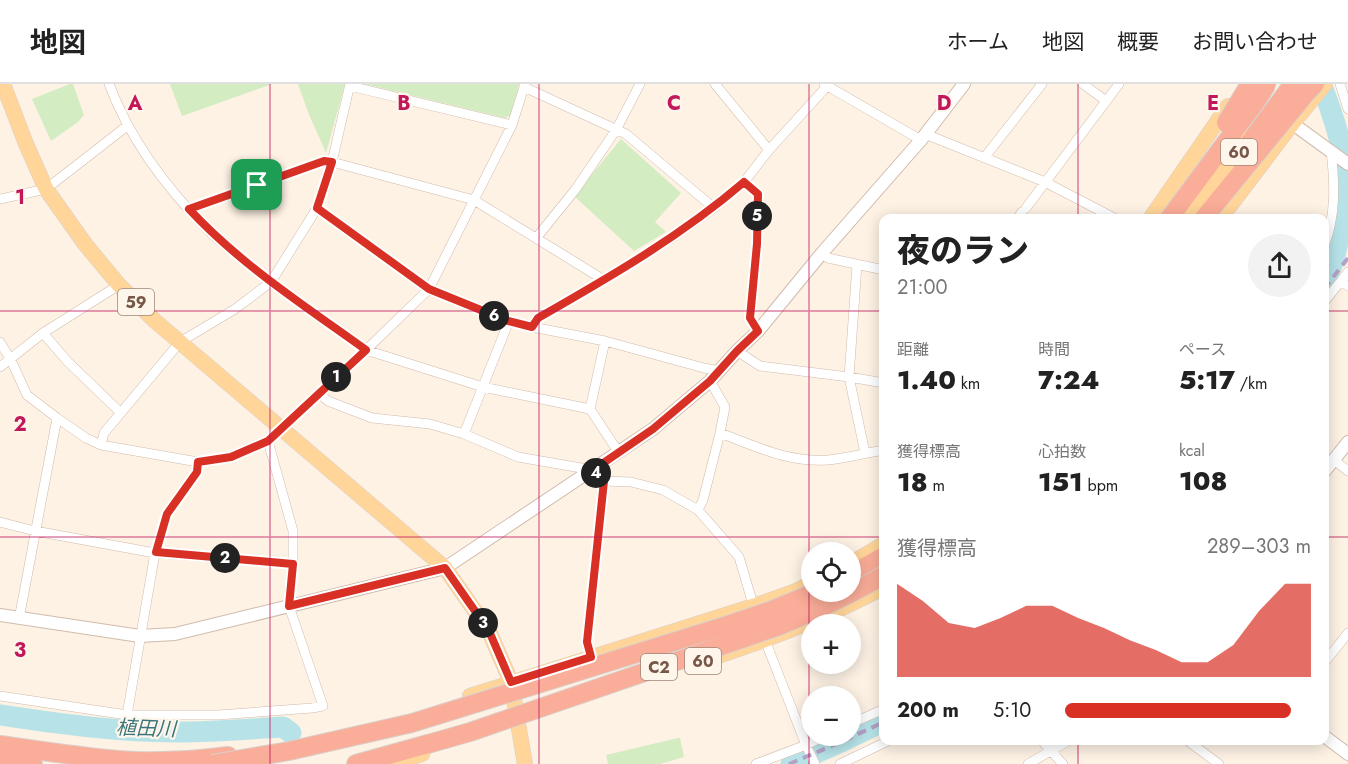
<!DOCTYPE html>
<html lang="ja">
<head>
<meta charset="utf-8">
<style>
	body { margin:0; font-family:Jost,"Noto Sans JP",sans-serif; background:#f2f2f2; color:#222; height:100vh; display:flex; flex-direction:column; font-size:22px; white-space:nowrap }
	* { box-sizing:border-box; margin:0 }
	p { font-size:20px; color:#767676 }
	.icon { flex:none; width:33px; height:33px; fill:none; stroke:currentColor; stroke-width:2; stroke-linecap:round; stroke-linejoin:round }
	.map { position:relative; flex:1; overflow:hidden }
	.sheet { position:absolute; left:879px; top:130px; width:450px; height:531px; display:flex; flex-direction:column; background:#fff; border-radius:12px; box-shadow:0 3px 15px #0003 }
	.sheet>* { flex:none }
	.fabs { position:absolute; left:801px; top:458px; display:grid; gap:12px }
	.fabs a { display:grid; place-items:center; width:60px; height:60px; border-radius:50%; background:#fff; box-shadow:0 3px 15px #0003; font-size:30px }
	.pin { position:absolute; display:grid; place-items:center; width:51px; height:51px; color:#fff; margin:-26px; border-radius:12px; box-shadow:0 3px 9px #0006 }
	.km { position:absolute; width:30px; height:30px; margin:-15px; border-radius:50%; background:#222; color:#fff; font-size:16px; line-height:30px; text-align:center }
	.round { display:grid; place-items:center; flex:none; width:63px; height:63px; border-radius:32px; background:#f2f2f2 }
	.summary { display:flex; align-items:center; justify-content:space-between; height:102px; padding:0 18px }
	h1 { font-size:33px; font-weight:800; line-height:45px }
	.metrics { display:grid; grid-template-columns:repeat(3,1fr); gap:9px; height:102px; padding:6px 18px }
	.metrics div { display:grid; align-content:center }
	.metrics b { font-size:26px; font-weight:800 }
	.metrics small { font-size:16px; font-weight:400 }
	.metrics p { font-size:16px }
	.chart { height:168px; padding:12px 18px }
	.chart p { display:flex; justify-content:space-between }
	.chart svg { width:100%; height:108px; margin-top:6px; fill:#d93025; opacity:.7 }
	ul { padding:0 18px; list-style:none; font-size:20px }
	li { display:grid; grid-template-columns:96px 72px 1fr; align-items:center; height:45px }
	li i { height:15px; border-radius:8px; background:#d93025 }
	header { display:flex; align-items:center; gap:36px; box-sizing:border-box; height:84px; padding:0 30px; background:#fff; border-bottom:2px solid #e0e0e0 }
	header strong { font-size:28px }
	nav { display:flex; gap:33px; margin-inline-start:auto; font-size:21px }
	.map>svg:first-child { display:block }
	.green { fill:#d4ecc1 }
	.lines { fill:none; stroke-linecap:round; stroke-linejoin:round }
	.river { stroke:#b7e3e8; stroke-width:21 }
	.minor-casing { stroke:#d1bbac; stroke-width:10 }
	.tertiary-casing { stroke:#d1bbac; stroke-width:14 }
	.primary-casing { stroke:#d9d0cc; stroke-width:16 }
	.motorway-casing { stroke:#d9d0cc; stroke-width:20 }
	.minor { stroke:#fff; stroke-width:9 }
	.tertiary { stroke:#fff; stroke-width:12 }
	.primary { stroke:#ffd599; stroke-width:15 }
	.motorway { stroke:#faad98; stroke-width:18 }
	.rail { stroke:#b4a2c7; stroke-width:4; stroke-dasharray:9 6; stroke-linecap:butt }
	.primary-bridge-casing { stroke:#d9d0cc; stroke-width:16; stroke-linecap:butt }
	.motorway-bridge-casing { stroke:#d9d0cc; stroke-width:20; stroke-linecap:butt }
	.primary-bridge { stroke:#ffd599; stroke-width:15 }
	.motorway-bridge { stroke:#faad98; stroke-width:18 }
	.route-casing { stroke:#fff; stroke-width:12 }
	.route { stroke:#d93025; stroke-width:8 }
	.grid { fill:none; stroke:#c2185b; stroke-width:1.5; stroke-opacity:0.55 }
	.labels { text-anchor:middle; stroke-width:4.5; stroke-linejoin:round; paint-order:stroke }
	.shield { fill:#fff6eb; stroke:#a08779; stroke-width:1.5 }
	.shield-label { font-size:16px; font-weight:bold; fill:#775748 }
	.water-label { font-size:20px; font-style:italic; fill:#3b757d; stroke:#fff6eb }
	.grid-label { font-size:20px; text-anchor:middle; font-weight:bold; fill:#c2185b; stroke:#fff6eb; stroke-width:4.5; stroke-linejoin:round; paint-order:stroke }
</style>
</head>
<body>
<header>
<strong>地図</strong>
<nav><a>ホーム</a><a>地図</a><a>概要</a><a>お問い合わせ</a></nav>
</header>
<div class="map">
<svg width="1348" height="680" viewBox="0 0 1348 680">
	<rect width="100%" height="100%" fill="#fdf2e4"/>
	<path class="green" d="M70 0H73L84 31 78 38 51 57 32 15Z
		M170 0H272L182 32Z
		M298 0H345L326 69 308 28Z
		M365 0H519L511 31 505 34Z
		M621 55 681 109 655 138 666 148 634 167 574 112Z
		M678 654H680L684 673 660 680H608L606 671Z"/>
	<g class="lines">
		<path class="river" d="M1321 0C1331 25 1340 53 1345 80 1348 104 1345 129 1339 153 1336 168 1333 184 1324 197
			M0 631C59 640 118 648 178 648 213 648 248 645 283 643L291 649
			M791 680 841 658 884 637"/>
		<g class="minor-casing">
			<path id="minor" d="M109 0C130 56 167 105 210 148 229 166 251 181 271 198L317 124 332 78 350 0
				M715 0 769 66
				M824 0 921 56
				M1083 0 1106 17
				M1340 0 1348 25
				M350 2 512 41
				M524 3 626 50 714 124
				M925 50 1045 98 1116 135
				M984 74 1042 0
				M744 98 758 110 757 160 750 234 758 247
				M0 115 46 105 127 42
				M317 124 429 205 435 208 509 237 532 243 605 257 704 284 720 287
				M1026 124 1119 0
				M189 125 324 77 332 78 474 116 604 196
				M1017 135 1022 128
				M537 153 575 106 616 46 640 0
				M1324 162C1336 131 1335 100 1331 67
				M822 169 828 174 884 186
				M857 181 849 293 865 369
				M1348 188 1341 197 1348 202
				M1324 218 1341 197
				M532 243 538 234 604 196 675 152 714 124 744 98 769 66 829 0
				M43 249 68 278 121 329
				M605 257 590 325 619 369
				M0 258 11 276 27 311 57 334 86 354 101 361 198 378 231 373 268 357 366 266 429 205 512 41 525 0
				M737 267 760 282 849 293 884 299
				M0 283 43 249 119 201
				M319 309 328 317 372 334 430 340 464 350 518 373 593 386 604 397 631 398 663 406 698 426 739 473 755 527
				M720 349C755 362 789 379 828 376 847 374 865 369 884 366
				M464 350 509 237
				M101 361 104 349 180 258 235 225 271 198 366 266 483 303 590 325
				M1334 376 1348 387
				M698 426 703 416 720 349 725 323 710 297
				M0 438 35 447 155 469 293 480
				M19 535 57 334
				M763 551 806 661 815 680
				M591 573 587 558 604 397
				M1324 579 1348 549
				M0 612 127 631H218L312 624 323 622 289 522 293 480V447L268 357
				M127 631 155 469 167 430 197 388 198 378
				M850 640 884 625
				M1042 657 1063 680
				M1188 657 1219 680
				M756 680 806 661 827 651
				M840 680 888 657
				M1028 680 1068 657"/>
		</g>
		<g class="tertiary-casing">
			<path id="tertiary" d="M1285 34 1348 80
				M1324 388 1348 358
				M0 531 140 552 175 550 445 484 653 345 710 297 737 267 758 247 822 169 921 56 964 0
				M1324 652 1348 670"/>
		</g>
		<g class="primary-casing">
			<path id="primary" d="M3 0 26 60 46 105 85 160 119 201 155 237 445 484 489 547 511 598 525 680
				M1150 135 1228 22
				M1220 135 1292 40 1325 0
				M850 480 884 460
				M718 572C775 553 831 532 884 503
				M470 612 754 522 796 507 812 499
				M391 680 422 670"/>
		</g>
		<g class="motorway-casing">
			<path id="motorway" d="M850 491 884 472
				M0 661C45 667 90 675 135 677 166 678 197 676 228 672
				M0 675 33 680
				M356 680 428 660"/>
		</g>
		<use href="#minor" class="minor"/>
		<use href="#tertiary" class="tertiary"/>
		<use href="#primary" class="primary"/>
		<use href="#motorway" class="motorway"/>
		<path class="rail" d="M1324 205 1348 174
			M789 680 841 658 884 638"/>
		<g class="primary-bridge-casing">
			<path id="primary-bridge" d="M1189 135 1248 55"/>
		</g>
		<g class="motorway-bridge-casing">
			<path id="motorway-bridge" d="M1226 39 1250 0
				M1244 66 1293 0
				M1169 135 1255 19 1267 0
				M1203 135 1307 8 1315 0
				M428 660 470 648 779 542C815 527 850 511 884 491
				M212 680 289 667 412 639 731 540 772 526 818 507"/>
		</g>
		<use href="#primary-bridge" class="primary-bridge"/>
		<use href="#motorway-bridge" class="motorway-bridge"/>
	</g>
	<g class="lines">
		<g class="route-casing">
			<path id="route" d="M324 77 332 78 317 124 429 205 508 237 532 243 538 234C610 193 681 152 744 98L758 110 757 160 750 234 758 247 737 267 710 297 653 345 593 386 604 397 587 558 591 573 511 598 489 547 445 484 289 522 293 480 156 468 167 430 197 388 198 378 231 373 268 357 366 266C305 222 241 181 189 125Z"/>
		</g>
		<use href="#route" class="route"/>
	</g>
	<path class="grid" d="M270 0V680M539 0V680M809 0V680M1078 0V135M0 227H884M1324 227H1348M0 453H884M1324 453H1348M1078 657V680"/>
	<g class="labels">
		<g class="shield">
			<rect x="1221" y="55" width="36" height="26" rx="4.5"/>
			<rect x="118" y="205" width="36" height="26" rx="4.5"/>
			<rect x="685" y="564" width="36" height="26" rx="4.5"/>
			<rect x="641" y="570" width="36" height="26" rx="4.5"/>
		</g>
		<g class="shield-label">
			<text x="1239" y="74">60</text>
			<text x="136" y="224">59</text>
			<text x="703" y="583">60</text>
			<text x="659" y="589">C2</text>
		</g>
		<g class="water-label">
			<text transform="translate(146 644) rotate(2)" y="7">植田川</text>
		</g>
	</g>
	<g class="grid-label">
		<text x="135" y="26">A</text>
		<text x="404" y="26">B</text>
		<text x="674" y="26">C</text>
		<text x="944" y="26">D</text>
		<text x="1213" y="26">E</text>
		<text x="20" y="120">1</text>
		<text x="20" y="347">2</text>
		<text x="20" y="573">3</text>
	</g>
</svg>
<div class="fabs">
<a><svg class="icon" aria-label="locate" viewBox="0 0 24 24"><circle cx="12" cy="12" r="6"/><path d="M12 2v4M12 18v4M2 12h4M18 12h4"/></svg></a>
<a>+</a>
<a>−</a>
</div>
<div class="pin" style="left:257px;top:101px;background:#1e9e55"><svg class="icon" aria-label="arrive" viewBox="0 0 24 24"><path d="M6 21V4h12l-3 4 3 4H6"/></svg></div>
<b class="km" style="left:336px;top:293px">1</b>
<b class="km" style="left:225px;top:474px">2</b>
<b class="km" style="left:483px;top:539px">3</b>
<b class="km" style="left:596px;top:389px">4</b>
<b class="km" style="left:757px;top:132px">5</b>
<b class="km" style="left:494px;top:232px">6</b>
<section class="sheet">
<div class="summary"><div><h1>夜のラン</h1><p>21:00</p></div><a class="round"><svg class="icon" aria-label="share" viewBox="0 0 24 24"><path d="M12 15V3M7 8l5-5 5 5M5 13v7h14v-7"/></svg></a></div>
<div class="metrics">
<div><p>距離</p><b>1.40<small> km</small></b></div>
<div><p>時間</p><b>7:24</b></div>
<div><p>ペース</p><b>5:17<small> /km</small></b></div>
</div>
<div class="metrics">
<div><p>獲得標高</p><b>18<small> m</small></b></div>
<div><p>心拍数</p><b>151<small> bpm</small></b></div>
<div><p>kcal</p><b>108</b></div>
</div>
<div class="chart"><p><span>獲得標高</span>289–303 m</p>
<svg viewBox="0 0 160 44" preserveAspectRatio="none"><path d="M0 44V6L10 13L20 22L30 24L40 20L50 15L60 15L70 20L80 24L90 29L100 33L110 38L120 38L130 31L140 17L150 6L160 6V44z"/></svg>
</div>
<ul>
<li><b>200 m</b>5:10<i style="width:92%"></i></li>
</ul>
</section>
</div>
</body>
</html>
